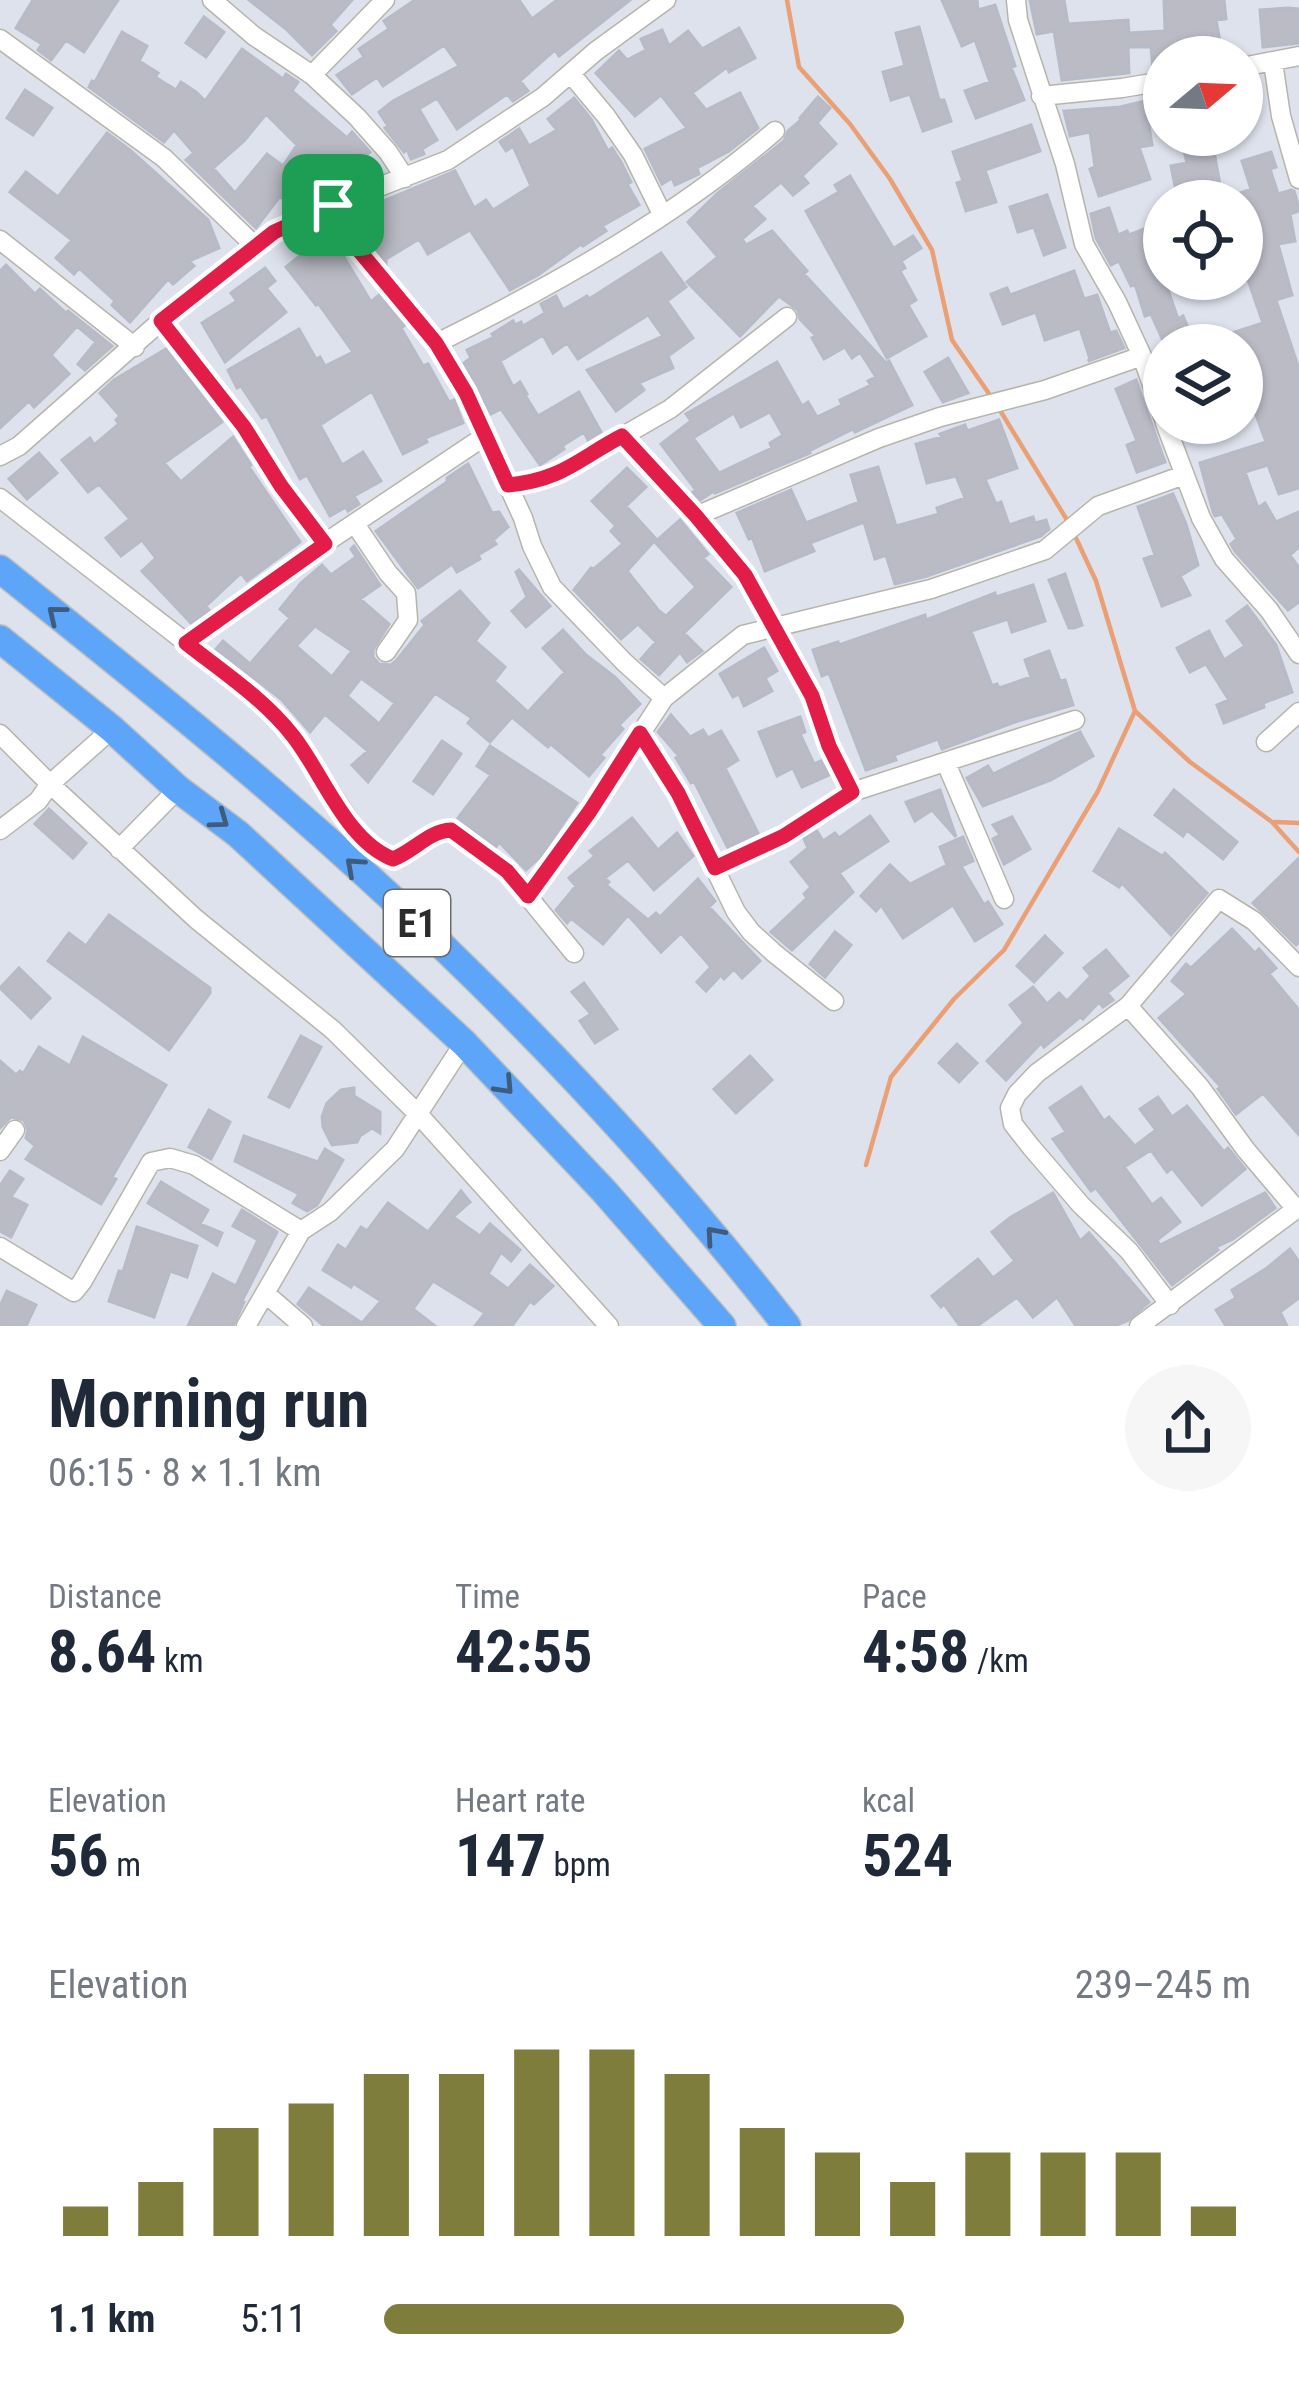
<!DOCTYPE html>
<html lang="en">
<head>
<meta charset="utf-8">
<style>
	body { margin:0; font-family:"Roboto Condensed",sans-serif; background:#f6f6f7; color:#1f2937; height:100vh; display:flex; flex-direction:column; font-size:45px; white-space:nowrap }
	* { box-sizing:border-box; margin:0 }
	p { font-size:39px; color:#747a83 }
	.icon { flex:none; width:66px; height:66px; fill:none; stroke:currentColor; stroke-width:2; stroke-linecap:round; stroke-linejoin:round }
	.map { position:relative; height:1326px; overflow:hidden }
	.drawer { display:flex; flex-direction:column; background:#fff; flex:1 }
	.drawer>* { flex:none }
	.needle { width:78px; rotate:71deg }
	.controls { position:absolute; left:1143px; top:36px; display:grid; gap:24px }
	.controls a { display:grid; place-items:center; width:120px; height:120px; border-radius:50%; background:#fff; box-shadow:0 3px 9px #0004; font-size:60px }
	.pin { position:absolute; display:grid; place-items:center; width:102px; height:102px; color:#fff; margin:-51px; border-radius:24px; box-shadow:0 6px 18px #0006 }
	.round { display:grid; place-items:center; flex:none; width:126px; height:126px; border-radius:63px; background:#f6f6f7 }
	.headline { display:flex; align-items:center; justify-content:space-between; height:204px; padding:0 48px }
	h1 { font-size:66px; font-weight:700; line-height:90px }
	.figures { display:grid; grid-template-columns:repeat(3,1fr); gap:18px; height:204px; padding:12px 48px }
	.figures div { display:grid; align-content:center }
	.figures b { font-size:60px; font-weight:700 }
	.figures small { font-size:33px; font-weight:400 }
	.figures p { font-size:33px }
	.chart { height:336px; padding:24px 48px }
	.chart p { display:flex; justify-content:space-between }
	.chart svg { width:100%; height:216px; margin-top:12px; stroke:#7e7d3c; stroke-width:6 }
	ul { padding:0 48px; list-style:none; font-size:39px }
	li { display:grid; grid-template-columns:192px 144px 1fr; align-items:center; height:90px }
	li i { height:30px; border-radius:15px; background:#7e7d3c }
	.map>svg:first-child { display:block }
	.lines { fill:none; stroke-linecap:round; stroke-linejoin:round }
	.stream { stroke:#ea9f74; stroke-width:4.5 }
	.building { fill:#babbc5; stroke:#b7bbc7; stroke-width:3; fill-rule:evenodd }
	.minor-casing { stroke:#b7b5aa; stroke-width:21 }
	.highway-casing { stroke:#bfbfbf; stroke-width:30 }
	.minor { stroke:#fff; stroke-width:18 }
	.highway { stroke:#5ca5f8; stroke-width:27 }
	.oneway { stroke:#3f5c7d }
	.route-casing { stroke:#fff; stroke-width:24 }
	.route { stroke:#e11d48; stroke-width:15 }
	.labels { text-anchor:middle; stroke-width:9; stroke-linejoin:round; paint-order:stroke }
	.shield { fill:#fff; stroke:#6b6b6b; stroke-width:3 }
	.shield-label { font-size:39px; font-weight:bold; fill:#2b2b2b }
</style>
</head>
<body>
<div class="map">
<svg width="1299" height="1326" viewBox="0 0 1299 1326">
	<rect width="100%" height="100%" fill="#dde2ec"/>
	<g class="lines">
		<path class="stream" d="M787 0 799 67 850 124 890 179 932 250 952 340 992 398
			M998 407 1067 520
			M1075 536 1096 581 1135 711 1190 762 1272 822 1299 852
			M1275 822 1299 823
			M866 1165 891 1077 954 999 1004 950 1098 791 1135 711"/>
	</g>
	<path class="building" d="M33 0H118L84 52 66 40 51 60 38 50 42 44 16 28Z
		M249 0H352L330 25 336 31 312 55 286 29Z
		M415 0H519L532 19 557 0H630L559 56 555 50 520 81 528 91 513 101 507 94 457 129 437 98 419 109 437 140 422 149 424 154 411 159 407 149 404 152 385 128 388 126 379 112 393 101 459 66 444 45 383 86 377 77 352 94 337 75 364 57 359 49 389 29 384 21Z
		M942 0H977L978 10 995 5 1015 66 1011 67 1024 100 976 118 965 91 990 82 975 40 962 46Z
		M1030 0H1064L1068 24 1128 20 1129 33 1165 31 1164 0H1224L1226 19 1216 20 1223 57H1164V68L1153 69 1151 47H1128L1129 73 1062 80 1054 31 1037 34Z
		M1288 8 1299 9V43L1263 47 1260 10Z
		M204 17 224 32 206 57 186 43Z
		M919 27 939 100H944L951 121 923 131 910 94 891 100 883 72 905 66 896 33Z
		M739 28 755 58 729 72 727 67 692 93 706 110 740 93 758 128 729 151 697 168 699 174 675 185 672 178 662 184 645 149 687 128 661 95 635 116 596 73 619 51 627 60 646 50 641 39 662 30 669 46 688 31 702 49Z
		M122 32 147 46 139 61 158 73 155 77 176 90 181 82 196 92 205 101 242 49 283 79 286 74 298 82 292 91 347 138 352 132 370 152 366 155 369 158 354 174 345 165 326 189 305 202 300 193 291 205 280 196 256 228 186 160 194 153 174 130 164 142 89 87 92 81 95 82ZM266 114 297 145 283 166 267 154 235 193 213 168 244 141Z
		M25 90 52 108 33 135 7 118Z
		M818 97 830 108 817 123 836 144 802 176 808 183 793 195 781 182 752 206 765 219 742 239 746 245 772 231 807 271 804 274 886 363 889 361 912 405 855 432 853 429 809 451 810 453 715 493 714 491 700 500 693 492 696 490 661 444 691 421 686 414 777 362 802 406 808 402 817 417 842 405 840 400 871 385 868 381 876 377 860 352 852 358 845 347 824 359 812 338 816 336 800 319 798 310 779 296 740 336 687 282 718 257 688 222 718 193 784 141 788 131 801 120 800 118ZM770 412 783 435 770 443 772 448 719 473 693 438 734 413 741 427Z
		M574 98 591 119 608 151 612 148 621 162 631 182 627 184 639 205 602 226 606 231 583 246 581 244 538 275 510 290 470 230 428 254 419 239 386 259V262L359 229 384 213 379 203 455 171 474 208 486 200 493 210 531 186 513 146 506 151 500 142 519 129 529 146 557 130 548 119Z
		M1145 101 1152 145 1139 147 1150 179 1099 196 1090 169 1095 167 1090 132 1070 136 1064 111 1120 107Z
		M1031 125 1040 151 985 170 996 202 966 211 957 183 963 181 953 152Z
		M107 133 131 151 208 220 219 248 189 261 194 266 173 284 168 279 130 322 112 305 115 301 79 268 74 274 56 258 72 240 10 192 26 172 58 197Z
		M1180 135H1211L1223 201H1178L1171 166 1187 163Z
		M1271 152 1276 167 1270 169 1278 194 1291 190 1294 191 1299 208V211L1290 214 1295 241 1278 244 1292 295 1276 300 1299 369V488L1279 494 1268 465 1245 472 1258 508 1265 503 1276 522 1299 512V547L1290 555 1299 568V602L1288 610 1235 551 1231 544 1237 539 1222 514 1215 516 1213 512 1200 463 1266 442 1252 404 1262 400 1247 357 1242 359V345H1236L1232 333 1263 323 1248 280 1242 281V255L1255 252 1238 194 1251 189 1242 161Z
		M850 176 892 246 894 248 913 236 921 248 901 261 905 268 900 271 916 300 908 305 926 336 887 358 806 211 839 192 835 185Z
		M1047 195 1065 247 1044 255 1034 227 1018 232 1010 207Z
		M1109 208 1118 235 1127 231 1129 235 1164 221V253L1146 260 1156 281 1164 278 1178 319 1183 316 1192 337 1165 345 1151 314 1145 316 1135 284 1131 286 1119 261 1111 265 1096 238 1091 214Z
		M324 224 371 302 379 295 405 325 401 328 423 366 428 364 449 402 454 400 463 423 425 438 427 442 403 454 372 391 320 425 342 465 363 452 381 481 354 496 359 504 348 511 346 507 330 516 307 475 300 479 267 416 262 418 241 386 237 388 228 370 299 329 316 359 320 357 325 366 353 352 318 303 316 305 286 267 307 250 299 237Z
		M661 253 686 287 667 301 693 338 668 356 673 368 639 383 644 390 616 411 587 370 663 336 648 315 578 359 567 343 553 353 543 335 500 361 513 387 520 382 527 394 525 395 538 416 579 392 601 432 588 440 584 432 562 446 564 449 540 465 501 409 491 414 464 363 471 358 467 350 494 337 492 334 513 321 515 325 521 322 523 326 545 313 541 304 556 296 563 310 587 296 589 299Z
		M6 265 35 294 40 289 66 313 68 311 112 346 85 370 78 364 96 342 77 326 51 355 69 374 34 407 29 401 0 428V271Z
		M265 268 275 281 266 288 286 312 225 362 202 323 237 301 231 293Z
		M1074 271 1084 299 1097 295 1110 333 1116 331 1124 348 1088 361 1090 359 1080 328 1045 340 1036 312 1003 324 991 294 1007 288 1010 295Z
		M166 349 222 422 164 463 181 482 233 437 251 465 249 467 300 542 247 581 241 573 206 606 209 610 191 623 142 571 156 558 142 540 121 556 106 538 130 519 99 484 88 492 62 460 90 438 94 445 119 424 116 420 120 416 100 393 114 380Z
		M948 358 968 393 943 402 925 372Z
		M1136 380 1165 462 1137 472 1127 445 1137 441 1116 389Z
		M999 420 1017 468 985 479 996 504 1001 502 1009 525 1033 517 1035 523 1046 520 1049 529 1041 536 927 576 895 584 886 555 875 559 864 522 810 543 814 551 765 571 752 537 749 539 737 513 791 490 806 523 859 502 851 475 878 467 896 526 939 514 937 508 965 498 956 476 927 483 916 444 942 437 940 434 965 425 967 431Z
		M39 453 57 473 27 499 9 479Z
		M468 464 492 513 499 512 508 527 493 540 496 544 478 555 480 559 457 572 452 564 418 588 376 531 447 482V478Z
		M627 468 646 487 626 506 656 539 627 571 659 611 666 616 696 587 655 542 680 520 708 554 703 558 731 587 684 633 702 651 687 662 680 652 659 675 641 659 656 642 638 624 621 639 574 590 591 568 594 569 623 544 611 531 616 526 592 501Z
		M1173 494 1186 524 1198 565 1180 576 1190 595 1162 606 1144 559 1155 555 1138 507Z
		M354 546 380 585 360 599 389 624 373 650V657L379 664 391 665 396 661 425 625 422 621 460 591 489 623 475 641 505 667 494 681 528 712 565 672 543 648 563 630 586 655 615 677 640 704 619 725 623 729 600 755 604 758 589 776 551 744 548 747 512 717 490 742 468 723 472 718 435 693 368 782 352 765 368 751 325 714 310 732 281 699 216 649 223 641 250 664 290 618 280 609 301 583 322 565 331 575 356 557 351 549ZM315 626 352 651 332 677 296 646ZM361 678 395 703 379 724 347 696Z
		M519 570 550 606 526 627 512 611 527 597 516 572Z
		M1065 574 1082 625 1074 628H1069L1049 580Z
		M1033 585 1045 621 1012 632 1008 619 971 631 992 686 997 684 999 688 1031 677 1025 660 1049 651 1060 681 1065 680 1073 705 1018 721 942 749 938 739 894 755 896 760 866 770 829 673 822 676 813 650 838 642 839 645 925 615 926 620 995 593 996 597Z
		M1247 606 1276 645 1292 692 1263 703 1264 707 1224 723 1217 705 1229 700 1206 664 1190 672 1177 648 1209 631 1224 660 1245 646 1227 621Z
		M764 648 777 671 765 678 772 691 744 706 739 694 733 697 720 674Z
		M671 715 690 737 703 730 708 738 721 731 738 760 725 768 758 833 728 848 694 781 691 783 676 758 679 756 658 732Z
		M800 717 805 732 800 734 814 764 821 761 829 775 802 787 793 768 777 776 759 732Z
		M1080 732 1093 756 1051 780 983 806 967 778 988 766 993 774Z
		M442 741 461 754 433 794 414 781Z
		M490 746 577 803 541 856 526 870 499 842 496 847 458 818 491 775 477 766Z
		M940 790 956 837 932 810 915 821 906 802Z
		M1174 790 1237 842 1223 859 1187 830 1183 836 1155 815Z
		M49 809 86 843 73 858 35 824Z
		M870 816 888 841 839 873 853 892 792 950 771 932 807 898 804 894 811 887 791 862 808 848 804 839 817 831 823 841 835 833 839 838Z
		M1012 817 1030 849 1004 864 993 839 1000 835 993 825Z
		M632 818 658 850 677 833 693 856 654 890 628 860 605 878 609 882 606 885 648 920 656 913 660 917 698 879 715 901 709 907 760 961 742 978 734 969 724 979 721 975 706 991 697 982 711 967 681 933 661 952 628 915 603 944 571 918 567 923 556 910 576 886 569 878 595 856 590 851Z
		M1119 829 1162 856 1165 853 1207 893 1171 935 1122 883 1119 887 1094 871Z
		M963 837 973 861 961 866 984 905 988 902 1002 924 975 941 953 905 903 938 881 905 876 911 861 896 890 865 910 884 947 865 940 847Z
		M1299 858V942L1296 945 1253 903Z
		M109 915 210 988V993L169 1050 48 961 69 933 86 946Z
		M1232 929 1255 953 1259 949 1276 968 1269 974 1299 1010V1135L1263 1093 1236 1114 1218 1089 1221 1087 1159 1018 1187 994 1172 981 1186 964 1191 968Z
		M835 932 851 945 825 977 810 964Z
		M1045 936 1062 953 1034 982 1017 966Z
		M1106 950 1128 976 1107 993 1113 1000 1103 1007 1099 1002 1083 1019 1080 1017 1044 1047 1041 1043 1006 1080 987 1061 1024 1023 1010 1005 1033 987 1047 1004 1059 993 1067 1001 1091 976 1084 968Z
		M19 968 50 998 31 1018 0 988Z
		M584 983 617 1029 595 1043 580 1021 591 1014 572 992Z
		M301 1036 321 1047 289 1107 269 1097Z
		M83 1037 166 1085 112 1177 116 1179 101 1204 26 1159 35 1146 26 1138 28 1130 24 1120 11 1117 0 1128V1061L16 1075 20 1071 23 1074 39 1047 70 1066Z
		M957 1044 977 1063 959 1082 939 1063Z
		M750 1056 772 1080 736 1113 714 1089Z
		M1081 1087 1104 1121 1109 1117 1135 1146 1156 1130 1140 1109 1158 1097 1172 1117 1187 1106 1224 1152 1228 1148 1245 1169 1202 1205 1172 1168 1167 1172 1151 1150 1124 1167 1152 1205 1161 1198 1180 1222 1157 1240 1160 1245 1265 1193 1275 1208 1233 1239 1216 1247 1218 1250 1172 1285 1096 1188 1091 1191 1053 1139 1066 1132 1050 1108Z
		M354 1088V1096L380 1112V1133L372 1128 360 1136 357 1142 332 1145 323 1127 322 1117 327 1103 341 1090Z
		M209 1110 230 1122 211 1159 189 1147Z
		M244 1136 318 1162 325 1149 343 1160 317 1205 307 1211 293 1203 299 1194 235 1161Z
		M10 1171 23 1179 11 1197 27 1205 11 1237 0 1231V1186Z
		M161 1182 208 1210 200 1224 222 1233 217 1245 148 1203Z
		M461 1191 470 1202 453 1217 480 1236 490 1224 520 1250 511 1261 501 1252 488 1274 508 1289 530 1265 553 1286 534 1304 530 1301 512 1326H475L485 1313 433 1281 413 1309 435 1326H324L298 1304 309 1288 362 1323 381 1301 353 1283 351 1287 323 1270 338 1245 346 1250 361 1227 367 1231 388 1203 428 1232Z
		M1053 1193 1080 1241 1089 1233 1149 1302 1127 1321 1114 1326H1076L1057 1297 1033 1317 1017 1297 977 1326H960L944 1304 941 1307 932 1296 978 1259 993 1278 1015 1261 992 1232 1011 1217Z
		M242 1210 277 1232 242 1301 244 1302 233 1326H188L213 1274 236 1286 258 1240 233 1226Z
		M137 1227 197 1246 187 1277 170 1271 154 1317 109 1301 119 1271 123 1272Z
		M1290 1249 1299 1262V1298L1280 1312 1287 1326H1226L1216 1310 1236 1298 1232 1290 1267 1268Z
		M7 1291 36 1305 26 1326H0V1306Z"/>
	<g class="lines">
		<g class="minor-casing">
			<path id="minor" d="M212 0 254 36 312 75 357 117 388 152 405 178
				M1016 0 1018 20 1065 164 1084 244 1117 302 1142 356 1164 419
				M0 39 164 158 255 246
				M1273 62 1281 116 1299 179
				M1242 67 1299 56
				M571 74 606 116 633 155 662 214
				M312 75 385 0
				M1041 96 1122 88 1164 81
				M333 205 347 236 437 343 466 393 523 518 532 546 552 587 624 662 664 698
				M0 240 135 347
				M161 321 243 427 281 486 325 543
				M437 343C556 284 674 218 775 131
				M1165 423 1201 518 1224 559 1269 610 1299 654
				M623 436 670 409 787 317
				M0 456 19 446 161 321 274 232 333 205 448 160 543 97 596 51 666 0
				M508 485C562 480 577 459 623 436L696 516 745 575 812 696 829 746 852 792
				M0 498 264 703 294 737 365 844 393 859C414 851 429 832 451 830L507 871 574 953
				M696 516 879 438 940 417 1045 390 1142 356
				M355 524 388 573 406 593 408 620 386 652
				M186 643 325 543 485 436
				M640 733 678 793 736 912 751 932 774 953 834 1001
				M0 734 50 784 196 919 333 1030 419 1115 609 1326
				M1266 742 1299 712
				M946 763 1004 899
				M0 830 38 801 50 784 112 729
				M119 849 178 789
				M715 869 784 836 852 792 1075 720
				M528 896 590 811 664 698 743 635 931 589 1045 550 1098 506 1184 475
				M1128 1006 1200 1087 1246 1150 1296 1209
				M0 1151 15 1130
				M0 1247 74 1292 82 1282 151 1162 170 1158 194 1165 301 1231
				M266 1294 303 1326
				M1170 1305 1129 1251 1081 1205 1031 1147 1013 1124 1010 1108 1017 1094 1037 1073 1128 1006 1219 899 1254 921 1299 967
				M246 1326 301 1231 330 1212 395 1149 464 1043
				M1139 1326 1299 1207"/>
		</g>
		<g class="highway-casing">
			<path id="highway" d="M0 569C90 641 181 713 268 788 457 950 634 1130 787 1326
				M0 639 112 729 178 789 238 834 464 1043 604 1191 722 1326"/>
		</g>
		<use href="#minor" class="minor"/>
		<use href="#highway" class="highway"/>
	</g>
	<defs><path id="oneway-chevron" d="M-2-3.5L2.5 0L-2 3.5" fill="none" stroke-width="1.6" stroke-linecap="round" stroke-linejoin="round" transform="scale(3)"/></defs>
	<g class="oneway">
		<use href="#oneway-chevron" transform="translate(56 614) rotate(-141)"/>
		<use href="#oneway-chevron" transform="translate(220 820) rotate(36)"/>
		<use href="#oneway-chevron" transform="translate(354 866) rotate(-138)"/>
		<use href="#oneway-chevron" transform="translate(505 1086) rotate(47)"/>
		<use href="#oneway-chevron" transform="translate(714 1235) rotate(-131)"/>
	</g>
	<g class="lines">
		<g class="route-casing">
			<path id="route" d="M333 205 347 236 436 343 466 393 508 485C562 480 578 459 622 436L696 516 745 575 812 696 829 746 852 792 784 836 715 868 678 793 640 733 590 811 528 896 507 871 451 830C429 831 414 851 393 859 346 841 323 774 293 736 264 699 223 672 186 643L325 544 281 486 244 427 161 321 274 232Z"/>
		</g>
		<use href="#route" class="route"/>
	</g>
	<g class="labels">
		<rect class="shield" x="384" y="890" width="66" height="66" rx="9"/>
		<g class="shield-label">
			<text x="417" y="937">E1</text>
		</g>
	</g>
</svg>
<div class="controls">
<a><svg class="needle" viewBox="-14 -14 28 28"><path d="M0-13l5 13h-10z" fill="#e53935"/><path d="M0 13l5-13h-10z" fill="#747a83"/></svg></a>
<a><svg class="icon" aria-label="locate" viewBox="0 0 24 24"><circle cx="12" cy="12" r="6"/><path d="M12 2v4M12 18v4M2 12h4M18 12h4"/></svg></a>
<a><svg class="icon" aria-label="layers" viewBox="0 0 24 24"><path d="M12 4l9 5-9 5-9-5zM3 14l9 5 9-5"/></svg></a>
</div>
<div class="pin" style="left:333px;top:205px;background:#1e9e55"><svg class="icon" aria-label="arrive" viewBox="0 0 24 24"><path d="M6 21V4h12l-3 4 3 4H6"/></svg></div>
</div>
<section class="drawer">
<div class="headline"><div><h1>Morning run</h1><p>06:15 · 8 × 1.1 km</p></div><a class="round"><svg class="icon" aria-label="share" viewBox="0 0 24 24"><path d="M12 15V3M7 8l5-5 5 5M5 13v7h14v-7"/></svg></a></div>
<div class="figures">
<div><p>Distance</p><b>8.64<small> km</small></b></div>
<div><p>Time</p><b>42:55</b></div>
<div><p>Pace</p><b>4:58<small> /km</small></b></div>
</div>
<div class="figures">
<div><p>Elevation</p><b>56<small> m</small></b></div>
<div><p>Heart rate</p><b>147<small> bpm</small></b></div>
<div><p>kcal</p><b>524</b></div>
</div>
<div class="chart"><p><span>Elevation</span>239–245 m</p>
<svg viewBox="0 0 160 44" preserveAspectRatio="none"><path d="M5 44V38M15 44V33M25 44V22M35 44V17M45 44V11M55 44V11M65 44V6M75 44V6M85 44V11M95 44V22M105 44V27M115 44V33M125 44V27M135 44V27M145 44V27M155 44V38"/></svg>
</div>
<ul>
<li><b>1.1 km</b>5:11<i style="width:60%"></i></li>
</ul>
</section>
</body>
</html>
